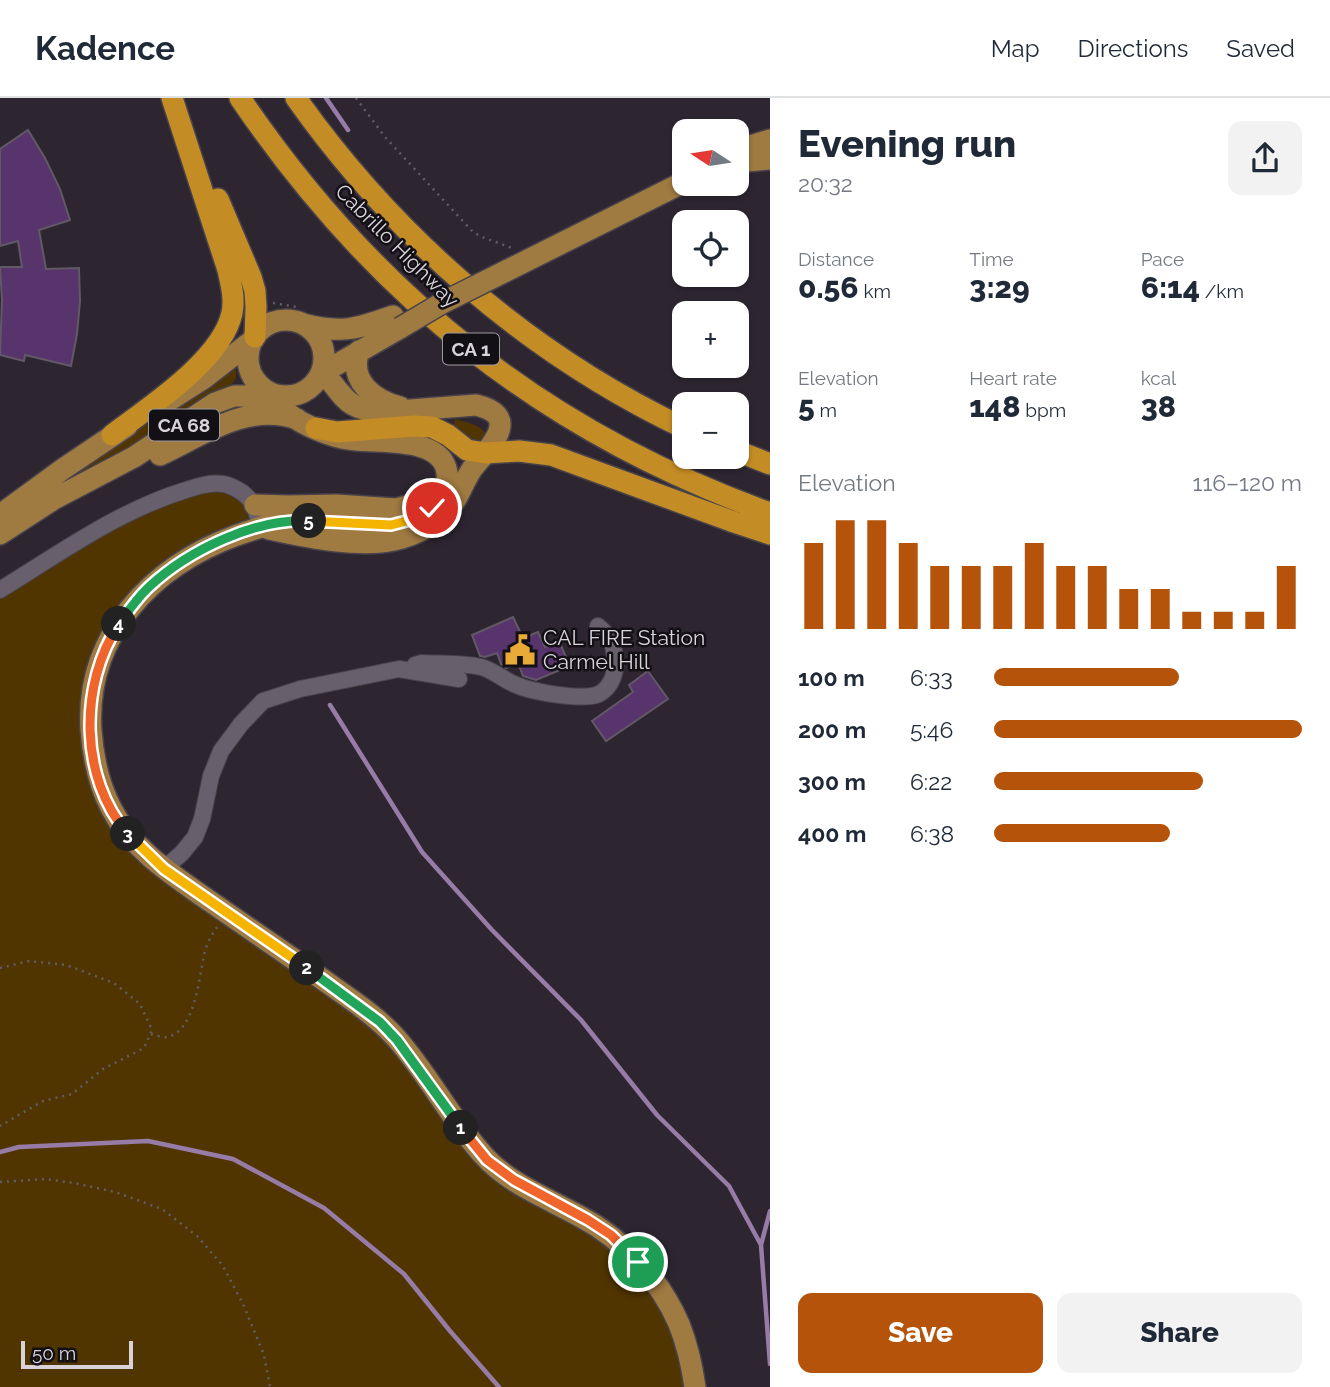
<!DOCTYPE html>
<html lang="en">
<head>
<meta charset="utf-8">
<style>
	body { margin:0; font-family:Raleway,sans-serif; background:#f2f2f3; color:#1f2937; height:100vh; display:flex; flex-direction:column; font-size:26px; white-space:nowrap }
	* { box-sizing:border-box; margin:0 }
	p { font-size:23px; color:#747a83 }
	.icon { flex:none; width:38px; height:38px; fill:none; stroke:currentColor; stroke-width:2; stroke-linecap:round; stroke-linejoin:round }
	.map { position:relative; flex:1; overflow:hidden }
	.drawer { display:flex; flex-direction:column; background:#fff; width:560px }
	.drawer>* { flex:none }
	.needle { width:46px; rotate:282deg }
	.tools { position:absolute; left:672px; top:21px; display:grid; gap:14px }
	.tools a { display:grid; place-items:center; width:77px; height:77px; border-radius:14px; background:#fff; box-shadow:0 2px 5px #0004; font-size:35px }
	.scale { position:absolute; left:21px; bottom:18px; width:112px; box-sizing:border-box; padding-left:7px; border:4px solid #d8d3db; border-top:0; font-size:19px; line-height:24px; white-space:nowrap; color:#d8d3db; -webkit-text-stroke:5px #131015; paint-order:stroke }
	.pin { position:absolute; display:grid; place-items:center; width:60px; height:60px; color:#fff; margin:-30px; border:4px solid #fff; border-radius:50%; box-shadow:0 2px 7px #0007 }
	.km { position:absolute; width:35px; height:35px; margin:-18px; border-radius:50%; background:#222; color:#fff; font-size:19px; line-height:35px; text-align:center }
	.round { display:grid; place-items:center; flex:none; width:74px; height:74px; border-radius:14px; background:#f2f2f3 }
	.summary { display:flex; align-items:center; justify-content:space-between; height:119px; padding:0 28px }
	h1 { font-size:38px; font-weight:800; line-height:52px }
	.figures { display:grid; grid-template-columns:repeat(3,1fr); gap:10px; height:119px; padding:7px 28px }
	.figures div { display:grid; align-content:center }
	.figures b { font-size:30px; font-weight:800 }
	.figures small { font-size:19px; font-weight:400 }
	.figures p { font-size:19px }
	.chart { height:196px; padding:14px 28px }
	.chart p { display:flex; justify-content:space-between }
	.chart svg { width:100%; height:126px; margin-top:7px; stroke:#b45309; stroke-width:6 }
	.button { display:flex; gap:14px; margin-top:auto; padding:14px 28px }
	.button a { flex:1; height:80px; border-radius:14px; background:#b45309; color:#fff; font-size:28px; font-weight:800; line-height:80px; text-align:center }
	.button a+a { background:#f2f2f3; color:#1f2937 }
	ul { padding:0 28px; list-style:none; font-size:23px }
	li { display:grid; grid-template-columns:112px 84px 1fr; align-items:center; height:52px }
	li i { height:18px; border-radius:9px; background:#b45309 }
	header { display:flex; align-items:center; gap:42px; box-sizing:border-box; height:98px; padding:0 35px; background:#fff; border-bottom:2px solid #e0e1e3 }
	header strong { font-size:33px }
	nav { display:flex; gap:38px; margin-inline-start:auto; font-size:24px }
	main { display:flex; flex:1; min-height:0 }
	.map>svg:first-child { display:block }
	.green { fill:#513500 }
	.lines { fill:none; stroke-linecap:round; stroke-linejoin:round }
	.stream { stroke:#987ca8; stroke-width:4.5 }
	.building { fill:#58346c; stroke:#615966; stroke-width:2 }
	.minor-casing { stroke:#48424b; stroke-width:18 }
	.major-casing { stroke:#48424b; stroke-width:24 }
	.highway-casing { stroke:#48424b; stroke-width:24 }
	.path { stroke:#625c66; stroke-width:2.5; stroke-dasharray:2 5; stroke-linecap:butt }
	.minor { stroke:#675f6c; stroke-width:16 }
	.major { stroke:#9f7a41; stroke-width:21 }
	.highway { stroke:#c48c24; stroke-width:21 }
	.major-bridge-casing { stroke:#48424b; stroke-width:24; stroke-linecap:butt }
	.major-bridge { stroke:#9f7a41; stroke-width:21 }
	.split-1-casing { stroke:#fff; stroke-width:14 }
	.split-2-casing { stroke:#fff; stroke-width:14 }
	.split-3-casing { stroke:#fff; stroke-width:14 }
	.split-4-casing { stroke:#fff; stroke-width:14 }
	.split-5-casing { stroke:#fff; stroke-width:14 }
	.split-6-casing { stroke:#fff; stroke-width:14 }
	.split-1 { stroke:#f0652b; stroke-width:9 }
	.split-2 { stroke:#22a559; stroke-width:9 }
	.split-3 { stroke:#f5b400; stroke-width:9 }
	.split-4 { stroke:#f0652b; stroke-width:9 }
	.split-5 { stroke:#22a559; stroke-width:9 }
	.split-6 { stroke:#f5b400; stroke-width:9 }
	.labels { text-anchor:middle; stroke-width:5; stroke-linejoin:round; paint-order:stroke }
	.shield { fill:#131015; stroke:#9d98a0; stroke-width:2 }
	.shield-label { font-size:19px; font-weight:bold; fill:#d8d3db }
	.street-label { font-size:21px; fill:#d8d3db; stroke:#131015 }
	.poi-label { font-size:21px; fill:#d8d3db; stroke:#131015; text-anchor:start }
</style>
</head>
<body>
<header>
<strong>Kadence</strong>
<nav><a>Map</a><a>Directions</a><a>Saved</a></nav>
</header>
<main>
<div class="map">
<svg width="770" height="1289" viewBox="0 0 770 1289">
	<rect width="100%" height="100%" fill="#2d2631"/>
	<path class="green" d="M235 269C241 290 221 290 207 298L122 357 51 394 83 366 231 270Z
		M455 321C466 324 479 326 486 336L484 343 474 344 453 329Z
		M236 391 260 429 149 489 91 598 118 724 380 924 487 1062 588 1122 663 1196 695 1289H0V492L175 396Z"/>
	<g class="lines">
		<path class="stream" d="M326 0 348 32
			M330 607 422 754 492 832 581 922 657 1017 729 1088 761 1147
			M0 1054 19 1049 148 1043 233 1061 324 1110 404 1176 450 1233 499 1289
			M770 1113 761 1147 770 1266"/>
	</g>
	<path class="building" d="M28 32 45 60 60 91 70 122 39 132 46 171 79 170 80 203 77 236 71 268 25 257 24 263 0 257 2 202 0 169H22L18 143 0 148V51Z
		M513 519 523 540 538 534 545 549 559 543 570 568 536 582 523 578 518 565 506 570 501 566 497 555 485 559 480 558 472 537Z
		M648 573 668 601 606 643 592 623 633 594 629 587Z"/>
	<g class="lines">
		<g class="minor-casing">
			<path id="minor" d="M0 492C60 455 118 413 186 392 198 388 211 384 223 386 230 387 237 391 243 395 251 402 255 407 257 417
				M415 567 422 565C441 566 463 565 481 569 493 572 504 582 514 586 531 594 582 603 599 596 612 589 617 573 615 559 613 543 611 539 598 528
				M164 771 182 755 195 739 202 721 211 678 221 653 241 626 263 603 300 591 399 571 459 581"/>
		</g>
		<g class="major-casing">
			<path id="major" d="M737 52 770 42
				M737 64 770 61
				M506 173 684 84
				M248 260a38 38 0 1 1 76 0a38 38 0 1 1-76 0Z
				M303 226C341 236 357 231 393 218
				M359 253C348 283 374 302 400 309
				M324 269 336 267 400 230
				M275 297C277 300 282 308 284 311 295 324 325 336 342 340 371 347 436 336 446 370 453 395 428 418 406 425 393 429 379 427 366 426 343 425 314 421 292 422 273 424 255 431 237 437 152 468 85 537 91 632 93 660 98 685 111 710 132 752 174 778 211 804 254 834 297 863 339 893 359 907 380 922 396 940 429 977 451 1022 484 1058 509 1086 549 1101 581 1119 623 1141 660 1182 679 1226 687 1246 692 1268 695 1289
				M170 302 203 281 253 242
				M160 357C203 337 247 304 297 321
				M255 407 289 408 336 407 396 411 414 406 429 395
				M0 417 63 371 127 328
				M269 431C306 439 364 452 402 440 425 433 445 420 457 399 462 390 466 380 472 371 488 351 524 318 476 307L385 314C346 313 345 299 323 274
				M0 436 54 401 134 359 215 305 234 298H257L269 295"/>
		</g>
		<g class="highway-casing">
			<path id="highway" d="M240 0C374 198 545 334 770 415
				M296 0C395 140 529 256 684 330
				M218 101 251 179 255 193 256 209 255 239
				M316 330 337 334 414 328 432 329 448 337 467 352 486 355 519 353 551 357 731 423 770 436
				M112 337C149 309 222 262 232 215 235 200 231 186 228 172L172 0
				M737 353 770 366"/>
		</g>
		<path class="path" d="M356 0 385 39 473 134 482 139 512 150
			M273 205 297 209
			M0 870 29 863 66 867 114 885 140 906 152 932 144 950 103 971 72 996 43 1003 0 1028
			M151 936C155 937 163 940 167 939 195 934 199 879 204 858 206 847 211 837 218 828
			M0 1084 46 1081 74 1085 115 1094 162 1111 197 1138 223 1168 244 1208 264 1257 270 1289"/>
		<use href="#minor" class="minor"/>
		<use href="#major" class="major"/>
		<use href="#highway" class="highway"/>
		<g class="major-bridge-casing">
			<path id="major-bridge" d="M400 230 444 204 506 173"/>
		</g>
		<use href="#major-bridge" class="major-bridge"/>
	</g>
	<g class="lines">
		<g class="split-1-casing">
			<path id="split-1" d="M461 1030 487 1062 514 1082 588 1122 611 1137 638 1164"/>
		</g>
		<g class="split-2-casing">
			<path id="split-2" d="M307 870 380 924 397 942 461 1030"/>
		</g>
		<g class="split-3-casing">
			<path id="split-3" d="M128 736 164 771 307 870"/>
		</g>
		<g class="split-4-casing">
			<path id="split-4" d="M119 526C79 586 79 680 128 736"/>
		</g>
		<g class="split-5-casing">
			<path id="split-5" d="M119 526C128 513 138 499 150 488 189 452 256 420 309 423"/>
		</g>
		<g class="split-6-casing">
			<path id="split-6" d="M309 423 391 427 414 421 432 410"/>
		</g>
		<use href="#split-1" class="split-1"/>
		<use href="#split-2" class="split-2"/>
		<use href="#split-3" class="split-3"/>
		<use href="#split-4" class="split-4"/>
		<use href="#split-5" class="split-5"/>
		<use href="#split-6" class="split-6"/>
	</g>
	<defs>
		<g id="civic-bare" transform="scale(2.415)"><path d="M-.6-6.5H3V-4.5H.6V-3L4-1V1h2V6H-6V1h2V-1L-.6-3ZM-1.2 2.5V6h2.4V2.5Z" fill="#eaaa38" stroke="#131015" stroke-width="2.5" paint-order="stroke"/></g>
	</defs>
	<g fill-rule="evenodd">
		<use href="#civic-bare" x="520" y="552"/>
	</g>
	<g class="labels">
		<g class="shield">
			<rect x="443" y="235.5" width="56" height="31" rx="5"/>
			<rect x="149" y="311.5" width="70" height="31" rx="5"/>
		</g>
		<g class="shield-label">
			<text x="471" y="258">CA 1</text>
			<text x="184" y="334">CA 68</text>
		</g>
		<g class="street-label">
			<text transform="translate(397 148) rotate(45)" y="7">Cabrillo Highway</text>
		</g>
		<g class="poi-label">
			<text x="543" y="547">CAL FIRE Station<tspan x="543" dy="24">Carmel Hill</tspan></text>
		</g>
	</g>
</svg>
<div class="tools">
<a><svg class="needle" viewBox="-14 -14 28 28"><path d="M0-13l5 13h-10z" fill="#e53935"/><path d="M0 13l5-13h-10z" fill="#747a83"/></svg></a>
<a><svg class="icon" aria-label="locate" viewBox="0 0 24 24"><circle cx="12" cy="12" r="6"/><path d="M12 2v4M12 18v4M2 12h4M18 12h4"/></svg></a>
<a>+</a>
<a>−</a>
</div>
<div class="scale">50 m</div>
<div class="pin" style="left:638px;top:1164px;background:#1e9e55"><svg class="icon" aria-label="arrive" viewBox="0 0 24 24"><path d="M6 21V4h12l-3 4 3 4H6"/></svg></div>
<div class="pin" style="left:432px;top:410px;background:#d93025"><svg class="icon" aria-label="check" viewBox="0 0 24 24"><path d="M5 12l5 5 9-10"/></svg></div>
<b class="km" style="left:461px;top:1030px">1</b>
<b class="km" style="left:307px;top:870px">2</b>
<b class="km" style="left:128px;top:736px">3</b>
<b class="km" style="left:119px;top:526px">4</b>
<b class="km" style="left:309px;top:423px">5</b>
</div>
<section class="drawer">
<div class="summary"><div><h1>Evening run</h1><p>20:32</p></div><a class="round"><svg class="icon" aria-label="share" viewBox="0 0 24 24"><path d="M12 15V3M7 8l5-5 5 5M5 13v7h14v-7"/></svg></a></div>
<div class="figures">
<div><p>Distance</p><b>0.56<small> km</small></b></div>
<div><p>Time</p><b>3:29</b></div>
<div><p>Pace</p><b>6:14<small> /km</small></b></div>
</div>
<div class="figures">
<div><p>Elevation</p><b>5<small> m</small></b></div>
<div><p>Heart rate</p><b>148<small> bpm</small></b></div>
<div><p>kcal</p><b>38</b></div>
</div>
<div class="chart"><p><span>Elevation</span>116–120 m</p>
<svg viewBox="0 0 160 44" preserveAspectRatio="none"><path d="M5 44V14M15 44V6M25 44V6M35 44V14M45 44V22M55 44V22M65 44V22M75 44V14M85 44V22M95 44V22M105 44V30M115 44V30M125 44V38M135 44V38M145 44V38M155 44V22"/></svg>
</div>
<ul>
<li><b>100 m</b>6:33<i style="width:60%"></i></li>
<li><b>200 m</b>5:46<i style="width:100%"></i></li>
<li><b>300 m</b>6:22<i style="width:68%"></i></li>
<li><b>400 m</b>6:38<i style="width:57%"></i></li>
</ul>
<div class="button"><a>Save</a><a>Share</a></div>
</section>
</main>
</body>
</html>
